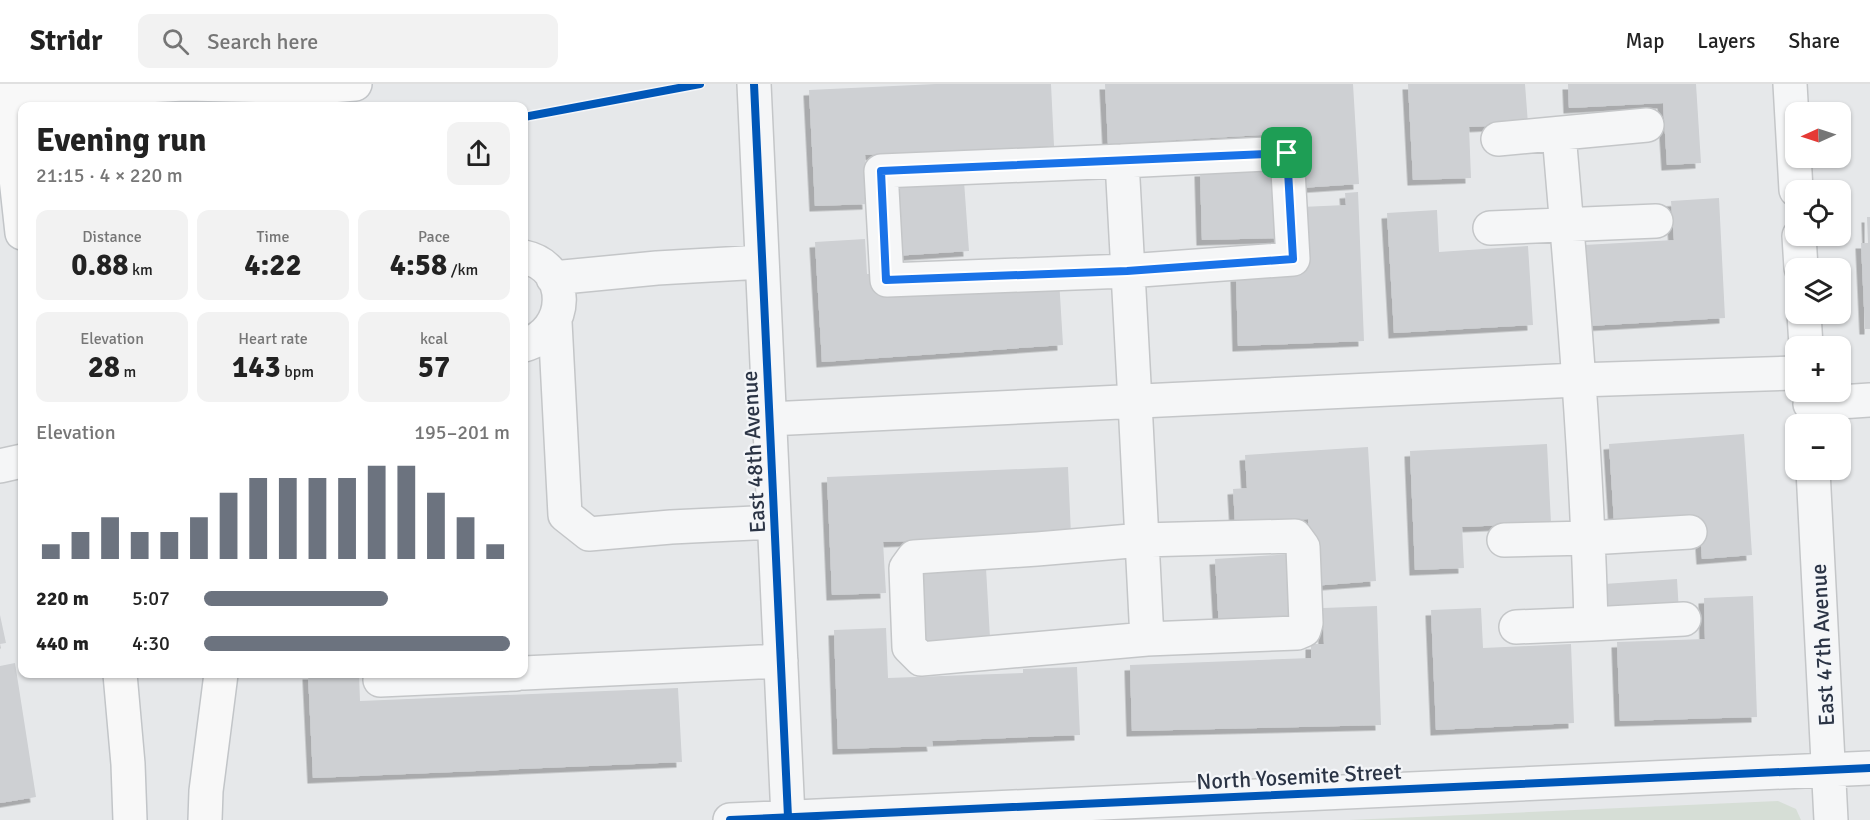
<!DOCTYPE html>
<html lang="en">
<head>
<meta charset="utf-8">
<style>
	body { margin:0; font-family:Signika,sans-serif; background:#f2f2f2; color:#222; height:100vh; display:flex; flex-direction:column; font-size:22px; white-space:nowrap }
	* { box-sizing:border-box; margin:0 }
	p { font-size:20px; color:#767676 }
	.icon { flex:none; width:33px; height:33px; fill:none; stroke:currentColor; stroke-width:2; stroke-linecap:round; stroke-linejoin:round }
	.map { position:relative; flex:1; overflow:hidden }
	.details { position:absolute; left:18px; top:18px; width:510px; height:576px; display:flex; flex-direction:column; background:#fff; border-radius:12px; box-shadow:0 2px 4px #0004 }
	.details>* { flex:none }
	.needle { width:39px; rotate:267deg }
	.controls { position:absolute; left:1785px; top:18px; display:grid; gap:12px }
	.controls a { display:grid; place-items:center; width:66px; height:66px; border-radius:12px; background:#fff; box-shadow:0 2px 4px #0004; font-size:30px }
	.pin { position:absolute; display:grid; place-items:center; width:51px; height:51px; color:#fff; margin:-26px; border-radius:12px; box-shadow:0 3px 9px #0006 }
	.round { display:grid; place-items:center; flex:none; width:63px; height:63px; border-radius:12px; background:#f2f2f2 }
	.overview { display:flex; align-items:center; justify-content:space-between; height:102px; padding:0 18px }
	h1 { font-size:33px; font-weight:700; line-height:45px }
	.metrics { display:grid; grid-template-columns:repeat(3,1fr); gap:9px; height:102px; padding:6px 18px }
	.metrics div { display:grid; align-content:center; border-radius:12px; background:#f2f2f2; text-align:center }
	.metrics b { font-size:30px; font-weight:700 }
	.metrics small { font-size:16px; font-weight:400 }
	.metrics p { font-size:16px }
	.chart { height:168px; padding:12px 18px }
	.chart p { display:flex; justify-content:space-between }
	.chart svg { width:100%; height:108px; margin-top:6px; stroke:#6c737f; stroke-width:6 }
	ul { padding:0 18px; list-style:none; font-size:20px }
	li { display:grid; grid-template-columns:96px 72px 1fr; align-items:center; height:45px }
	li i { height:15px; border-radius:8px; background:#6c737f }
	header { display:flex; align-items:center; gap:36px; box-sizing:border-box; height:84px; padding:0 30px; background:#fff; border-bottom:2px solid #e0e0e0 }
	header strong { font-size:28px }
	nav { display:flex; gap:33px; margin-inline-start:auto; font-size:21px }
	.search { width:420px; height:54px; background:#f2f2f2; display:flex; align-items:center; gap:15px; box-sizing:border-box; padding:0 21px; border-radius:12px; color:#767676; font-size:22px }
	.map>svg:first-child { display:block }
	.green { fill:#d6ded6 }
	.building { fill:#ced0d3; filter:url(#shadow) }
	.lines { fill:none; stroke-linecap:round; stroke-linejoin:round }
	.minor-casing { stroke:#c4c6c8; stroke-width:36 }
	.major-casing { stroke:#c2c5c8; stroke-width:36 }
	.minor { stroke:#f5f6f7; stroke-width:33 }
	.major { stroke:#f8f8f8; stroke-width:33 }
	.cycleway-casing { stroke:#f4f6f9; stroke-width:11 }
	.cycleway { stroke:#0057b8; stroke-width:8 }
	.route-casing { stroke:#fff; stroke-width:12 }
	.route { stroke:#1a73e8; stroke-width:8 }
	.labels { text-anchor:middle; stroke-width:4.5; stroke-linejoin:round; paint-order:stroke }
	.street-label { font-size:22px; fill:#2b3445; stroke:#f4f6f9 }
</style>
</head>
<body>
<header>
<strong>Stridr</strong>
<div class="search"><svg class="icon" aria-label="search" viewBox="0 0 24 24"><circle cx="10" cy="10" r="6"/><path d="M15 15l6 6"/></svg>Search here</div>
<nav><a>Map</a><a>Layers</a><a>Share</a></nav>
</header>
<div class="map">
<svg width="1870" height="736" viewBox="0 0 1870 736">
	<defs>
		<filter id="shadow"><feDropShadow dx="-5.5" dy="5.5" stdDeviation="0" flood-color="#0004"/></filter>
	</defs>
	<rect width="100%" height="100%" fill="#e6e8ea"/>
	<path class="green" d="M1778 717 1796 725 1801 736H1349Z"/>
	<path class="building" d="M936 0H1051L1054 62 865 71 868 120 815 122 809 6Z
		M1105 0H1353L1359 100 1300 104 1297 49 1108 60Z
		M1408 0H1525L1528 40 1469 43 1471 94 1413 96Z
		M1568 0H1696L1701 79 1667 81 1663 19 1569 24Z
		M1277 85 1280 154 1202 156 1200 87Z
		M964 97 969 167 894 172 889 102Z
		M1358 108 1364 257 1238 262 1236 192 1304 189 1301 123 1346 121 1345 109Z
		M1719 114 1725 234 1588 242 1584 161 1674 156 1671 117Z
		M1437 126 1439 168 1528 162 1533 241 1394 249 1387 129Z
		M1867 133H1870V245H1865L1861 159H1868Z
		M865 155 867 190 1059 195 1063 261 822 278 815 158Z
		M1744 350 1752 471 1702 475 1699 432 1614 438 1609 360Z
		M1547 360 1551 439 1462 443 1464 484 1415 486 1410 367Z
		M1368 363 1376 497 1312 502 1308 435 1235 439 1233 405 1247 404 1245 371Z
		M1068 383 1071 451 883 458 886 509 832 511 827 393Z
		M1292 470 1296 539 1219 545 1215 475Z
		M986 484 990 554 914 559 909 489Z
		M1677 495 1679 528 1607 533 1604 500Z
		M1753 512 1757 633 1620 637 1617 558 1705 555 1704 514Z
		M1377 522 1381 641 1132 647 1130 581 1311 574V560H1324L1323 524Z
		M1481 524 1483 564 1571 560 1574 639 1436 646 1431 526Z
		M0 531 6 559 0 560Z
		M886 544 888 594 1023 589V585L1077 583 1080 651 932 657 933 662 838 665 834 546Z
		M15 579 36 713 0 719V582Z
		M308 590H359L360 617 678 604 682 678 313 694Z"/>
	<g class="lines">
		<g class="minor-casing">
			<path id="minor" d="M754 0 788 733
				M1790 0 1796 106
				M1559 50C1573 213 1587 377 1591 540L1684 535
				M1498 55 1647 41
				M1122 77 1287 69 1293 175 1127 187 887 196 881 87 1122 77C1130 237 1140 395 1147 555
				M1490 144 1656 137
				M1799 152 1801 184
				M524 173C572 183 570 248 524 261
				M553 194 657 184 762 178
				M1804 230 1806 262
				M555 238 565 431 589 450 671 443 774 438
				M1810 320 1870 316
				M769 335 1577 296 1796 289
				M0 382 22 377
				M1813 386 1831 736
				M1295 452 1303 463 1306 539 1304 546 1297 549 1147 555 921 575 909 563 906 484 914 473 1037 465 1142 456Z
				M1504 456 1589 454 1690 448
				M1516 543 1591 540
				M524 589 781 577
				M380 596 516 590
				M730 736 1870 684"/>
		</g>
		<g class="major-casing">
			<path id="major" d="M10 0 13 67 22 149
				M0 9 185 0 317 3 355 0
				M120 590 128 680 130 736
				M205 736 206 707 221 590"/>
		</g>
		<use href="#minor" class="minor"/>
		<use href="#major" class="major"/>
		<g class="cycleway-casing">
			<path id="cycleway" d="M754 0 788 733
				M524 33 700 0
				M730 736 1870 684"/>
		</g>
		<use href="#cycleway" class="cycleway"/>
	</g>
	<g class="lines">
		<g class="route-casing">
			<path id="route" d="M1287 69 1293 175 1127 187 886 196 881 87Z"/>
		</g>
		<use href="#route" class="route"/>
	</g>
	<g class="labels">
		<g class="street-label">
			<text transform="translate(753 368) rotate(-93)" y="8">East 48th Avenue</text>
			<text transform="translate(1822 561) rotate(-93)" y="8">East 47th Avenue</text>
			<text transform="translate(1299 692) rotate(-3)" y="8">North Yosemite Street</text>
		</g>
	</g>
</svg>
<div class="controls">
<a><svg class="needle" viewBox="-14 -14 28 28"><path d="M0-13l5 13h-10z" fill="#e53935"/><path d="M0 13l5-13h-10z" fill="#767676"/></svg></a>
<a><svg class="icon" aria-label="locate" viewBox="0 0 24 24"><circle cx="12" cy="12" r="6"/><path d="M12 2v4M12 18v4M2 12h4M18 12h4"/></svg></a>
<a><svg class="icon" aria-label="layers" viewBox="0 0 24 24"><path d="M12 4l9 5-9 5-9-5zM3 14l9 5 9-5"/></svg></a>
<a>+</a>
<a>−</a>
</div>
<div class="pin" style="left:1287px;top:69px;background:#1e9e55"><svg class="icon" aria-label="arrive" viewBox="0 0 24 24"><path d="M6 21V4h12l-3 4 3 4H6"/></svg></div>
<section class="details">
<div class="overview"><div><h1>Evening run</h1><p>21:15 · 4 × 220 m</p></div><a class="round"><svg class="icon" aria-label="share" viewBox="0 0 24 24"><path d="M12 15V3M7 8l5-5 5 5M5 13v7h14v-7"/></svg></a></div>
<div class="metrics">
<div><p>Distance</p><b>0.88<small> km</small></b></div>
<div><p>Time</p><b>4:22</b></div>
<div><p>Pace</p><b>4:58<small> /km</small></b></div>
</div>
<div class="metrics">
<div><p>Elevation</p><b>28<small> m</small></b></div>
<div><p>Heart rate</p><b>143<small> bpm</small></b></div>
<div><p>kcal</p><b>57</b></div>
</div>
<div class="chart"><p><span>Elevation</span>195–201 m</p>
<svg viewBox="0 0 160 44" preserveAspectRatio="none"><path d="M5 44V38M15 44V33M25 44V27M35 44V33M45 44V33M55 44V27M65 44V17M75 44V11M85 44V11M95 44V11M105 44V11M115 44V6M125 44V6M135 44V17M145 44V27M155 44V38"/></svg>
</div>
<ul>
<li><b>220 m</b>5:07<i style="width:60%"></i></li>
<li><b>440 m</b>4:30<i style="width:100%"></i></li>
</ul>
</section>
</div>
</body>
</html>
